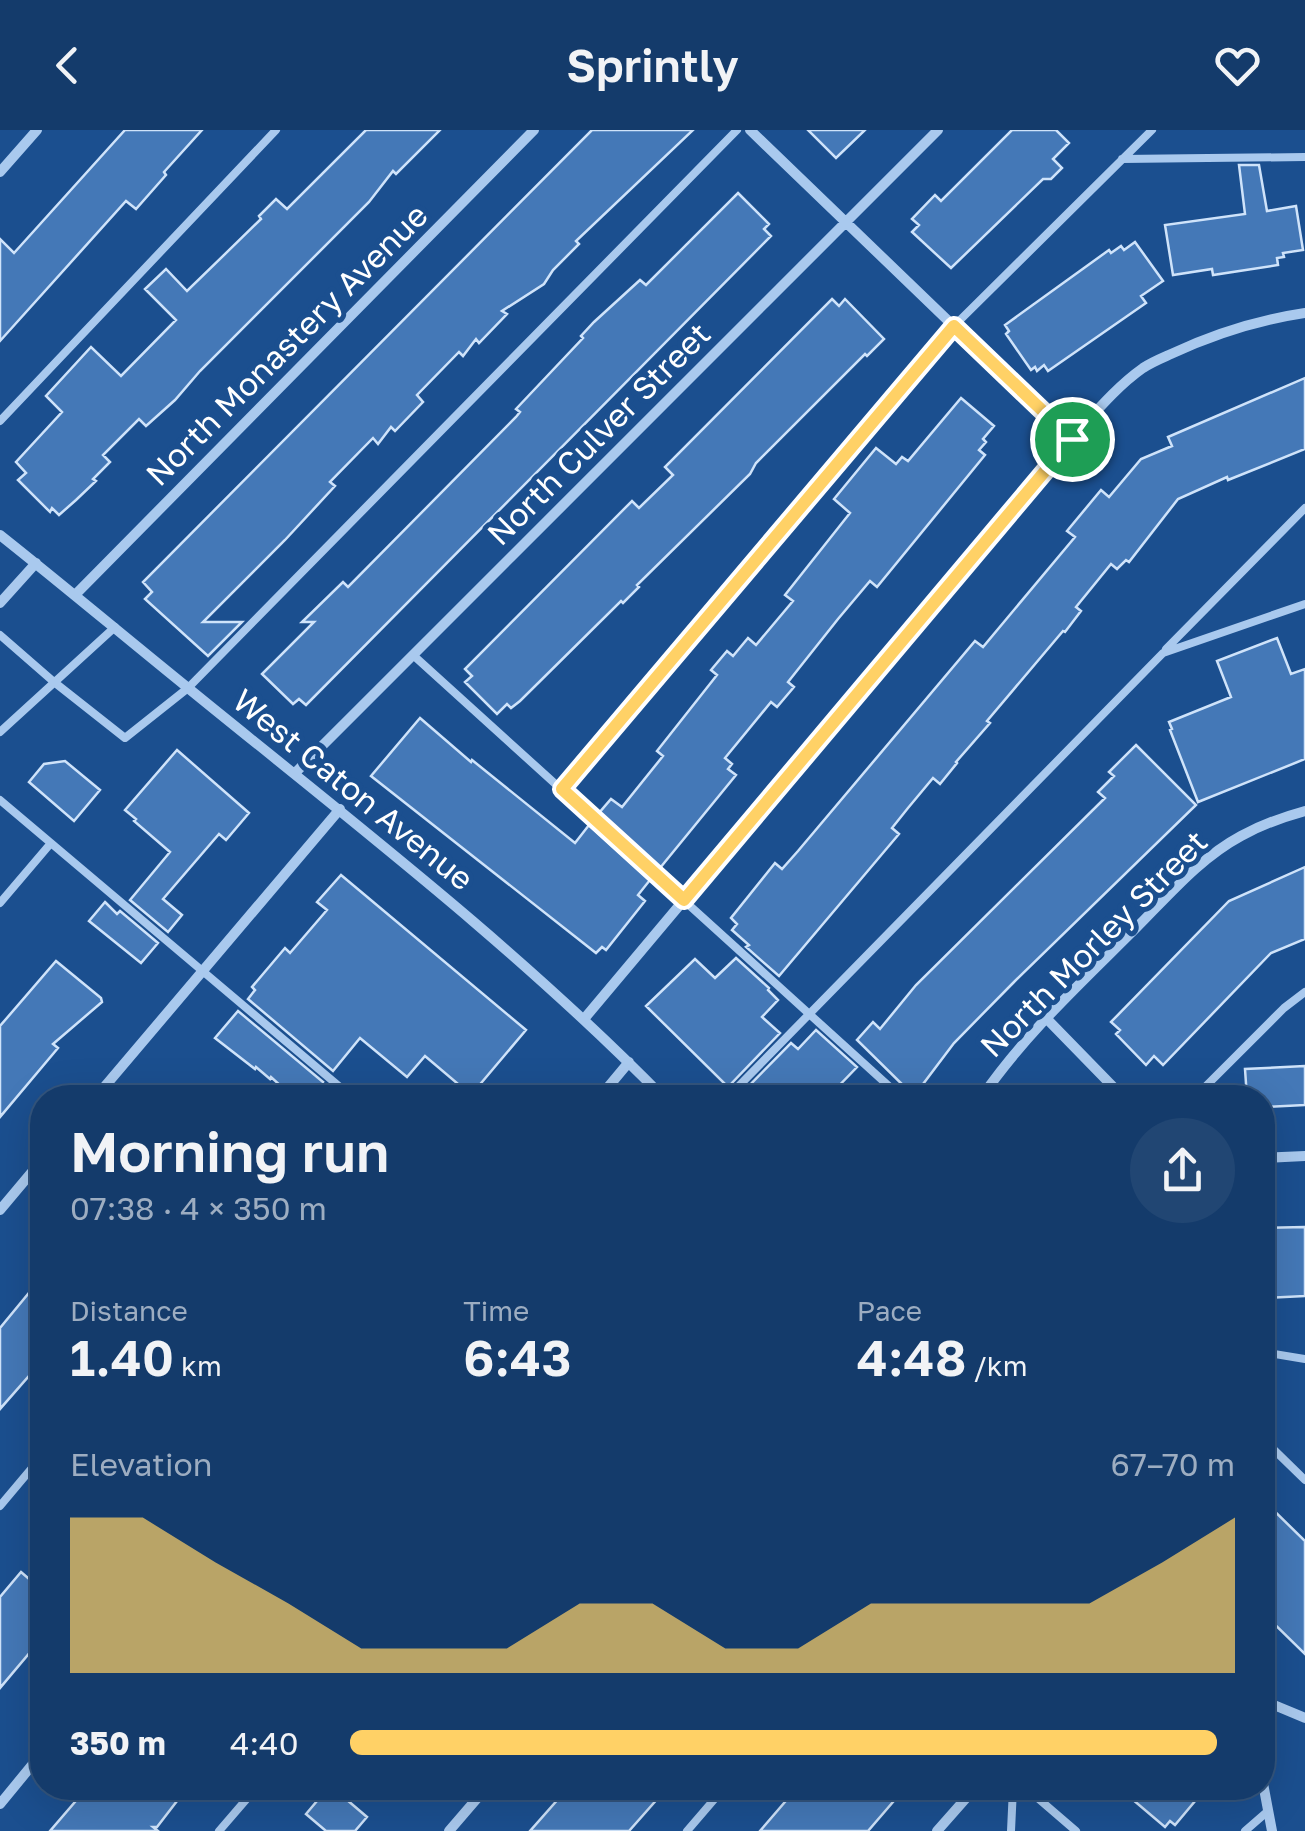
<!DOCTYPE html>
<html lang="en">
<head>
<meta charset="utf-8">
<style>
	body { margin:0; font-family:"Golos Text",sans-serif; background:#214673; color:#f1f3f6; height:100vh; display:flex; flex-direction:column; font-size:38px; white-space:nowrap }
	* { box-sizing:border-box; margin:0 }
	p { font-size:32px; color:#9dadc1 }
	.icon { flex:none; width:55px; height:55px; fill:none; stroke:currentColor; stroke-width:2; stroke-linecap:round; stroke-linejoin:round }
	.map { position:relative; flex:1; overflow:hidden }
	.side { position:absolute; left:30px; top:955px; width:1245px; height:715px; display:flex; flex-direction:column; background:#143b6b; border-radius:40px; box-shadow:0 10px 40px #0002,0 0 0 2px #33557e }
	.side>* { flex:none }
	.pin { position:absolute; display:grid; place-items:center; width:85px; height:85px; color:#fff; margin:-42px; border:5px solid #fff; border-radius:50%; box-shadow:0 2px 10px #0007 }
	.round { display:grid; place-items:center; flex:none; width:105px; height:105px; border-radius:52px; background:#214673 }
	.headline { display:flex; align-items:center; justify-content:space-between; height:170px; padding:0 40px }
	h1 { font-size:55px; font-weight:600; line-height:75px }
	.metrics { display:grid; grid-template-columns:repeat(3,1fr); gap:15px; height:170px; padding:10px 40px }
	.metrics div { display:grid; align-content:center }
	.metrics b { font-size:50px; font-weight:600 }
	.metrics small { font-size:28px; font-weight:400 }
	.metrics p { font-size:28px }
	.chart { height:280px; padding:20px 40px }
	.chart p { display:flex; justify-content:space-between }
	.chart svg { width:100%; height:180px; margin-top:10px; fill:#ffd166; opacity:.7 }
	ul { padding:0 40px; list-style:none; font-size:32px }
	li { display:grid; grid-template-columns:160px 120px 1fr; align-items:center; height:75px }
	li i { height:25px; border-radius:12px; background:#ffd166 }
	header { display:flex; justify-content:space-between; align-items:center; height:130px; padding:0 40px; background:#143b6b; font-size:45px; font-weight:600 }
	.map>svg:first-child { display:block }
	.building { fill:#4478b7; stroke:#cfe3fa; stroke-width:2.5 }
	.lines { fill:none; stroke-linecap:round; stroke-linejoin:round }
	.service { stroke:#a9c9ee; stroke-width:8 }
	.minor { stroke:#a9c9ee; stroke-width:10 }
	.route-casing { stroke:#fff; stroke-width:20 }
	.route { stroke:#ffd166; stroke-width:12 }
	.labels { text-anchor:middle; stroke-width:10; stroke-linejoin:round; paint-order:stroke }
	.street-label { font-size:32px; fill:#fff; stroke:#1b4f8f }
</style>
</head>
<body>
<header><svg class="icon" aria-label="back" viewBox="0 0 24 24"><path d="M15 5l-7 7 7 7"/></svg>Sprintly<svg class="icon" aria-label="heart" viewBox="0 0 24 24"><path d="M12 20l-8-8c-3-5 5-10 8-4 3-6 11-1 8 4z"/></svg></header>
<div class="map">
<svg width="1305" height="1701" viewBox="0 0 1305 1701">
	<rect width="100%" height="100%" fill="#1b4f8f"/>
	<path class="building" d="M125 0H202L164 42 166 45 136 79 126 71 0 211V109L14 123Z
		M366 0H440L396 44 393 41 369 72 200 241 175 270 146 296 139 289 103 325 110 332 93 349 96 351 76 370 59 385 52 378 50 382 18 350 26 343 16 332 62 282 46 266 91 217 121 246 176 190 145 159 166 139 187 161 261 89 259 86 276 69 287 79Z
		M592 0H693L576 111 579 114 553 140 544 154 502 181 507 184 479 213 476 209 463 226 459 222 417 265 423 272 395 301 391 297 378 314 373 308 330 352 335 356 285 410 203 492H242L208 526 145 469 152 462 143 452Z
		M808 0H865L836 28Z
		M1012 0H1056L1069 13 1053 29 1062 38 1051 49H1043L951 138 912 102 919 95 912 89 935 65 941 71Z
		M1239 35H1259L1267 81 1296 76 1303 120 1283 123 1284 127 1277 128 1278 135 1213 145 1212 139 1173 145 1165 95 1245 84Z
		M738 63 769 94 764 99 771 106 306 575 299 569 293 574 262 544 314 492H302L343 452 348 457 516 287 520 282 516 279 583 208 581 206 594 192 640 150 646 155Z
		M1135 112 1163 151 1141 166 1146 173 1048 241 1044 235 1037 241 1035 237 1031 240 1006 204 1009 201 1005 195 1109 120 1111 123 1121 116 1124 120Z
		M832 169 839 176 845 169 884 209 867 226 865 224 756 333 750 344 637 455 639 457 623 473 621 471 520 571 511 578 507 574 497 584 465 552 472 546 465 539 632 371 639 378 673 345 665 337Z
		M1305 248V319L1228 350 1227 347 1178 369 1129 432 1126 430 1117 439 1111 434 1076 477 1081 481 1065 502 1063 501 987 591 990 593 956 632 957 633 940 654 933 648 908 678 892 698 899 704 779 846 746 817 749 815 732 800 737 794 731 788 775 733 782 739 798 721 975 511 983 517 1075 407 1067 401 1101 360 1109 367 1141 329 1172 316 1168 307Z
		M961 268 994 296 983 309 986 312 979 320 985 325 877 457 870 451 838 489 788 552 794 557 777 577 771 572 725 628 732 634 728 639 736 645 660 738 599 683 611 669 622 677 663 626 657 621 717 545 711 540 727 521 733 526 748 508 756 515 793 471 785 465 850 383 834 369 876 318 896 334 902 327 908 331Z
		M1277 508 1291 544 1305 539V629L1198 672 1170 600 1172 599 1169 592 1231 567 1217 531Z
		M420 588 471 632 472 630 575 713 589 695 650 750 638 765 645 771 606 820 602 817 596 823 371 646Z
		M1136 615 1196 675 1014 852 954 913 914 966 857 910 873 892 880 899 916 855 1105 668 1098 662 1114 646 1109 642Z
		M177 620 249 683 226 710 219 704 163 769 182 785 168 802 130 770 170 722 134 691 136 689 125 680Z
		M65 631 100 660 74 691 29 652 44 634Z
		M1305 737V809L1271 823 1163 935 1154 926 1146 935 1116 904 1120 900 1111 892 1229 771Z
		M341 745 526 900 471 965 425 926 407 947 360 908 333 941 248 869 255 860 252 857 285 818 290 823 327 780 317 772Z
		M105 772 117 784 120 781 158 813 141 833 89 791Z
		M736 828 769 858 768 860 778 870 762 887 780 903 728 957 646 876 695 829 715 848Z
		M56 831 101 868 102 872 53 914 58 918 0 987V896Z
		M238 881 323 952 310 968H294L271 947 270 949 256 937 255 939 215 908Z
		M816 900 857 937 827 968 738 967 791 913 798 919Z
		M1305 936V975L1262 977V968H1247L1245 939Z
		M1305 1097V1166L1262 1168V1098Z
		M42 1147V1231L0 1279V1198Z
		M1262 1369 1305 1411V1524L1262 1482Z
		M21 1442 42 1460V1508L0 1558V1467Z
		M87 1658H187L157 1697H153L158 1701H50Z
		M328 1658H333L367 1687 355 1701H326L306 1684Z
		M568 1658H667L629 1701H530Z
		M797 1658H905L868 1701H760Z
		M1119 1658H1206L1175 1695 1170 1691 1165 1697Z"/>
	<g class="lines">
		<path class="service" d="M1122 29 1305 27
			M0 291 276 0
			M0 505 54 552 125 608 188 558 737 0
			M1166 519 1305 378
			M413 525 902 968
			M0 602 115 497
			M562 659 954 196 1152 0
			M0 670 353 968
			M0 773 51 713
			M727 968 1163 523 1305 474
			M1194 968 1284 878 1305 862
			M1262 1222 1305 1229
			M1262 1308 1305 1350
			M0 1376 42 1326
			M1026 1658 1076 1701
			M219 1701 256 1658
			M687 1701 724 1658
			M1011 1701 1013 1658
			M1245 1701 1268 1681"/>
		<path class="minor" d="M750 0 1071 309
			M0 42 37 0
			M0 405C63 455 125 507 188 558 350 690 517 818 664 968
			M75 465 534 0
			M0 473 36 433
			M295 643 938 0
			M1046 888 1124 968
			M584 889 1071 309C1094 284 1116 257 1143 238 1152 232 1162 228 1171 224 1214 204 1258 190 1305 183
			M95 968 340 679
			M599 968 629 932
			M981 968C1025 904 1082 852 1137 797 1169 765 1200 728 1241 706 1261 695 1283 687 1305 681
			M1262 1028 1305 1026
			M0 1080 42 1030
			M1262 1566 1274 1575 1305 1588
			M1262 1614 1263 1607 1274 1575
			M1262 1648 1272 1701
			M0 1674 42 1623
			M449 1701 486 1658
			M937 1701 975 1658"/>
	</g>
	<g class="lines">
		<g class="route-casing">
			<path id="route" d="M954 196 1072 309 684 770 562 659Z"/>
		</g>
		<use href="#route" class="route"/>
	</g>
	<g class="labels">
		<g class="street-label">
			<text transform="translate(287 215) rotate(-45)" y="11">North Monastery Avenue</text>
			<text transform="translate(599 304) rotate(-45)" y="11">North Culver Street</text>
			<text transform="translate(353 660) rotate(39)" y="11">West Caton Avenue</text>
			<text transform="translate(1094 814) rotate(-45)" y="11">North Morley Street</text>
		</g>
	</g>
</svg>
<div class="pin" style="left:1072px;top:309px;background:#1e9e55"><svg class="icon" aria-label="arrive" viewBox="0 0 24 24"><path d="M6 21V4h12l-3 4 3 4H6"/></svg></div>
<section class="side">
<div class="headline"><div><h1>Morning run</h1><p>07:38 · 4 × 350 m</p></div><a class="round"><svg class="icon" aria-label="share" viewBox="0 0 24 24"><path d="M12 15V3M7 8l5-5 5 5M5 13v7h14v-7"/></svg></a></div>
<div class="metrics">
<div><p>Distance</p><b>1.40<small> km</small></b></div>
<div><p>Time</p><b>6:43</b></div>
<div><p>Pace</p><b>4:48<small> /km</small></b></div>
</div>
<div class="chart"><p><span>Elevation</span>67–70 m</p>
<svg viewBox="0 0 160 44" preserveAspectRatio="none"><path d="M0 44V6L10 6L20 17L30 27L40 38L50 38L60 38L70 27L80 27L90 38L100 38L110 27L120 27L130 27L140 27L150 17L160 6V44z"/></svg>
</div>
<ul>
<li><b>350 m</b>4:40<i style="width:98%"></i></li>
</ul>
</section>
</div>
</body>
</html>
